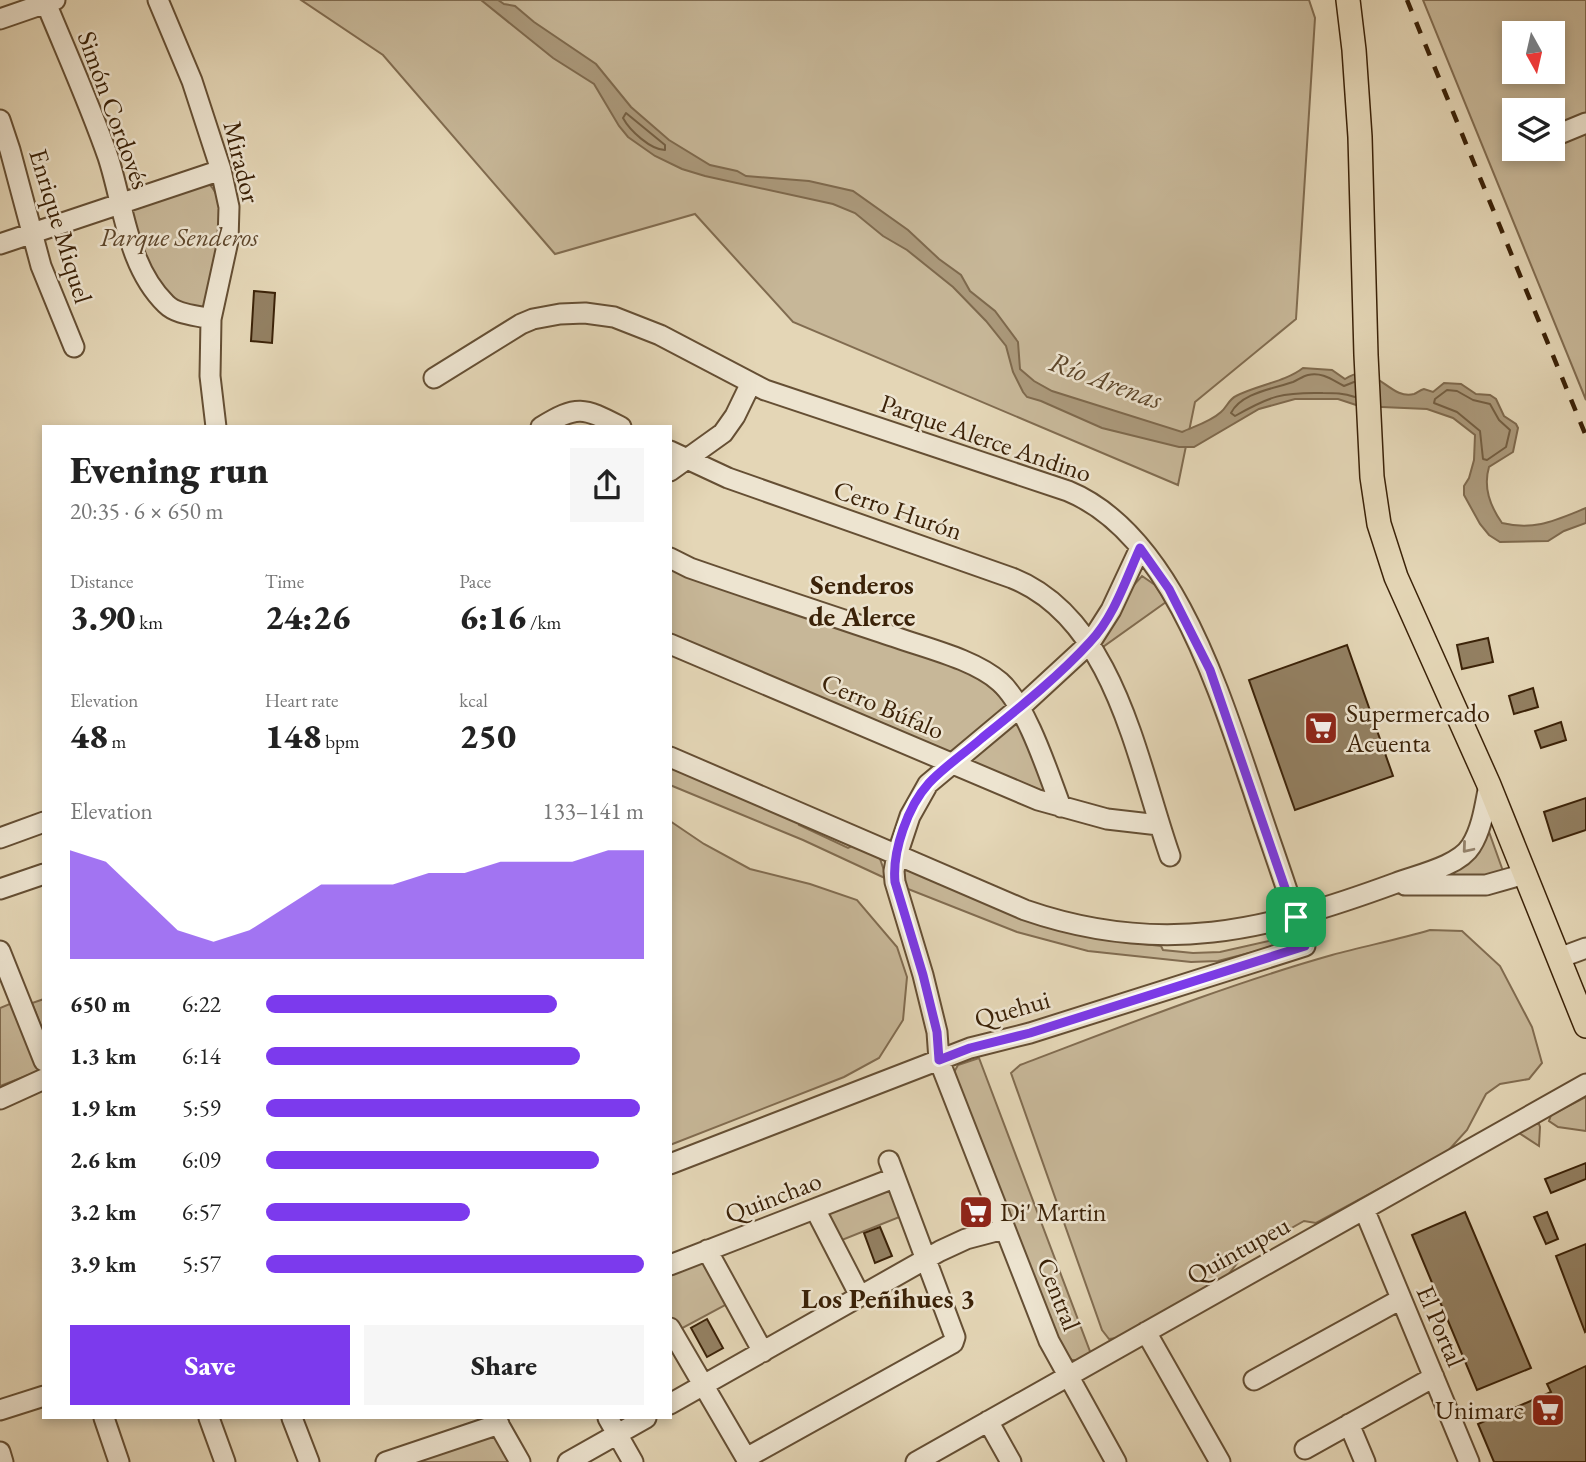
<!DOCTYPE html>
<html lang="en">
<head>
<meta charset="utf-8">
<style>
	body { margin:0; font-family:"EB Garamond",serif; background:#f6f6f6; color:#222; height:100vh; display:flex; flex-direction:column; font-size:26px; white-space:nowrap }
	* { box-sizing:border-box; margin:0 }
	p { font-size:23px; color:#767676 }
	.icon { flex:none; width:38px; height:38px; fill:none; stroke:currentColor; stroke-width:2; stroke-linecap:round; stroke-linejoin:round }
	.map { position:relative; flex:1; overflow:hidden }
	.sheet { position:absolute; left:42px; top:425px; width:630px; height:994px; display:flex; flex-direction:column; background:#fff; border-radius:0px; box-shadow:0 4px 10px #0003 }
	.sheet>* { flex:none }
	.needle { width:46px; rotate:172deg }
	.fabs { position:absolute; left:1502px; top:21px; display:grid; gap:14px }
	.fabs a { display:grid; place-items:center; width:63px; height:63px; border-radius:0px; background:#fff; box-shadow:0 4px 10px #0003; font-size:35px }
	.pin { position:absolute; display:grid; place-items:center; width:60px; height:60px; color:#fff; margin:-30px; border-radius:14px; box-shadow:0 4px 10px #0006 }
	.round { display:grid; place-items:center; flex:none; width:74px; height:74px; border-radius:0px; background:#f6f6f6 }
	.summary { display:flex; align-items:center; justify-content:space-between; height:119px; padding:0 28px }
	h1 { font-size:38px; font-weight:800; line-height:52px }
	.figures { display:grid; grid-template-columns:repeat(3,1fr); gap:10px; height:119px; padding:7px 28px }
	.figures div { display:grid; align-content:center }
	.figures b { font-size:35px; font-weight:800 }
	.figures small { font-size:19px; font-weight:400 }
	.figures p { font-size:19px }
	.chart { height:196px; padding:14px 28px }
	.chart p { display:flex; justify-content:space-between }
	.chart svg { width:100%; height:126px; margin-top:7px; fill:#7c3aed; opacity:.7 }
	.action { display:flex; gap:14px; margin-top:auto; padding:14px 28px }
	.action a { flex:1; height:80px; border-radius:0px; background:#7c3aed; color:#fff; font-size:28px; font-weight:800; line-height:80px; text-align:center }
	.action a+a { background:#f6f6f6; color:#222 }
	ul { padding:0 28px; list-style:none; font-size:23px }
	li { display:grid; grid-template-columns:112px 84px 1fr; align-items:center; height:52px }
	li i { height:18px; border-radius:9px; background:#7c3aed }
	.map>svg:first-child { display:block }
	.green { fill:#c7b798; stroke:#816c50; stroke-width:2; fill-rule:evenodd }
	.water { fill:#ab997b; stroke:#7e694d; stroke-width:2 }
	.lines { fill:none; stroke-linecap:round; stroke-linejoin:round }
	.shore { stroke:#735e42; stroke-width:2 }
	.building { fill:#938062; stroke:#3b2208; stroke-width:2 }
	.minor-casing { stroke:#654f34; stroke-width:23 }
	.major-casing { stroke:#3b2208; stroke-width:26 }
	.minor { stroke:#ede4d0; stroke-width:19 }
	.major { stroke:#e4d6b6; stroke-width:23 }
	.rail { stroke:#3b2208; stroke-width:4.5; stroke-dasharray:12 12; stroke-linecap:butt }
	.oneway { stroke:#94836c }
	.route-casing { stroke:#fff; stroke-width:14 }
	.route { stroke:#7c3aed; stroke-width:9 }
	.labels { text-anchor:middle; stroke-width:5; stroke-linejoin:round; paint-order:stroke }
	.street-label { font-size:26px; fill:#3b2208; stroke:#ede4d0 }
	.park-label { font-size:26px; font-style:italic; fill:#5e472c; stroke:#ede4d0 }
	.poi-label { font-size:26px; fill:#3b2208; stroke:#ede4d0; text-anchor:start }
	.water-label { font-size:28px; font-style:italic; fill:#5d462a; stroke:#ede4d0 }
	.neighbourhood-label { font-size:28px; font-weight:bold; fill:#3b2208; stroke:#ede4d0 }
</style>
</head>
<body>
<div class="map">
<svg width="1586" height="1462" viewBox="0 0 1586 1462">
	<rect width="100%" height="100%" fill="#e4d6b6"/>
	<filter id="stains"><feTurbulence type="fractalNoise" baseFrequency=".00286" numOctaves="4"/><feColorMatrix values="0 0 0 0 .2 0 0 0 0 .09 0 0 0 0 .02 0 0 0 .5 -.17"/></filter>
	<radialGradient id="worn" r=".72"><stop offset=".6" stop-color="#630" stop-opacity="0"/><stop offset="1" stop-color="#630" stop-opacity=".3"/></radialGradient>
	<path class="green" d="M301 0H1309L1315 18 1296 319 1195 402 1178 485 793 322 695 214 555 254 383 55Z
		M1423 0H1586V400ZM1514 33H1552V72H1514ZM1514 110H1552V149H1514Z
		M209 184C236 210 211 276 204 309L174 306 151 275 131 216 133 207Z
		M670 565 975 670 1008 705 952 755 670 639Z
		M1142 576 1155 585 1166 602 1100 649 1098 646 1132 587Z
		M1016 720 1052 795 970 761Z
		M670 765 800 820 799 825 848 848 854 845 879 856 887 879 803 840 670 785Z
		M670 821 704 844 750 869 810 884 857 900 897 947 907 977 903 1020 879 1058 844 1077 670 1145Z
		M1487 831 1489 832 1503 871 1473 880 1435 874Z
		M905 869 1117 941 1161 946 1163 950 1193 953 1220 952 1282 938 1277 944 1261 950 1218 961 1191 962 1088 951 1017 932 903 887 900 871Z
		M1430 930 1462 931 1500 966 1532 1027 1542 1063 1529 1079 1500 1084 1486 1094 1467 1130 1447 1152 1316 1223 1304 1221 1254 1249 1242 1257 1228 1275 1117 1338 1109 1339 1102 1330 1011 1073 1020 1065C1123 1026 1226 985 1332 955 1364 946 1397 940 1430 930Z
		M44 999V1034L32 1003Z
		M12 1003 39 1071 0 1086V1008Z
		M979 1058 1091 1354 1079 1360H1072L1062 1352 953 1074 958 1065Z
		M1586 1097V1131L1558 1127 1549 1121 1551 1115Z
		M1534 1124H1539L1540 1127 1539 1146 1519 1133Z
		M889 1188 902 1216 837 1242 824 1215Z
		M700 1258 731 1302 677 1331 670 1320V1270Z
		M486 1433 499 1436 513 1462H402Z"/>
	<path class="water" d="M481 0H498L504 4 515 6 534 22 596 64 631 107 669 140 710 165 737 171 746 176 809 181 853 191 908 230 939 259 961 275 970 291 995 311 1018 342 1020 369 1034 381 1052 391 1182 432C1195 426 1210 422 1221 412 1227 407 1229 399 1236 396 1257 385 1285 382 1303 368L1332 370 1345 379C1375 359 1389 401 1414 394 1417 393 1420 390 1424 389L1433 392 1444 383 1461 384 1476 394 1490 395 1496 399 1504 416 1516 424 1518 428 1513 452 1489 467C1483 487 1490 506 1502 523 1535 531 1556 520 1586 508V523L1564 531 1548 541 1500 542 1489 535 1480 524 1464 495V486L1469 478 1474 460 1475 435 1453 418 1427 409 1359 406 1338 399H1295L1259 409 1194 447H1179L1102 428 1041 401 1027 397 1023 392 1013 372 1006 346 986 321 953 287 907 250 883 236 855 213 833 204 705 176 682 169 655 156 628 137 619 126 594 84 553 58Z"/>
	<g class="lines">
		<path class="shore" d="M626 113 665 145V150C651 150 630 131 623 118Z
			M1354 382 1344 386C1332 380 1323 372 1308 375 1303 376 1298 380 1293 382 1272 389 1241 393 1231 413L1235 416C1270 396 1282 392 1323 393 1335 393 1343 393 1355 397
			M1447 390 1457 391 1473 400 1490 404 1499 420 1510 430 1506 447 1487 460 1483 459 1480 431 1457 412 1434 403 1435 399Z"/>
	</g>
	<path class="building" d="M254 291 275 293 272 343 251 341Z
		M1488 638 1493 662 1462 669 1457 645Z
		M1347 645 1393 776 1295 810 1249 680Z
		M1533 688 1538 707 1514 714 1509 696Z
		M1561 722 1566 740 1541 748 1535 731Z
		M1586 798V830L1553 841 1544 812Z
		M1586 1163V1179L1551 1193 1545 1179Z
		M1465 1212 1531 1368 1477 1390 1412 1235Z
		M1547 1212 1558 1239 1546 1244 1534 1217Z
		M880 1227 892 1256 875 1263 864 1233Z
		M1586 1244V1331L1585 1332 1556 1256Z
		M707 1319 723 1348 707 1357 691 1328Z
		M1586 1366V1462H1494L1478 1424 1551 1392 1547 1384Z"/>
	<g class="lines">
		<g class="minor-casing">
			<path id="minor" d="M158 0 192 81 221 170 229 207 228 241 211 319 210 376 216 427
				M46 3C67 54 90 105 108 157 124 206 127 266 166 304 177 315 196 315 211 319
				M0 19 55 0
				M0 120 10 150 41 266 74 347
				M1552 137 1586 123
				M0 244 221 170
				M434 378 521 324 533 319 560 314 585 313 614 317 660 335 765 390 1068 491C1172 534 1219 691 1253 790 1270 842 1289 893 1305 946L1030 1033 970 1048 670 1164
				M541 427C578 404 584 408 621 427
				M670 451 728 478 1012 578C1115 619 1137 762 1170 856
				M670 471 723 433 735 416 751 383
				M670 558 690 568C759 592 829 615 898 638 930 649 975 660 1000 682 1027 706 1048 773 1061 807
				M670 644 1038 800 1107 819 1159 825
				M670 757 1025 910C1161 957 1265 931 1396 883 1417 875 1459 866 1471 846 1482 829 1485 805 1489 785
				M0 838 44 822
				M1405 885H1486L1525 874
				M0 889 44 874
				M0 951 44 1061
				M1559 958 1586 948
				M0 1099 44 1079
				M815 1209 860 1296
				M1364 1209 1469 1462
				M707 1250 763 1352
				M670 1265 894 1178
				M670 1328 746 1458 953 1343 955 1337 889 1161
				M1146 1332 1220 1462
				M1254 1380 1401 1299
				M670 1404 940 1251 966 1239 1004 1229
				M0 1410 44 1396
				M104 1418 119 1462
				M209 1418 225 1462
				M292 1418 309 1462
				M495 1418 520 1462
				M608 1418 633 1462
				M988 1421 1011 1462
				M1349 1424 1365 1462
				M1305 1449 1434 1377
				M0 1452 3 1462
				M386 1462 499 1424
				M568 1462 646 1418
				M916 1462 1586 1084
				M1116 1462 1049 1341 939 1060 937 1032 923 975 895 882 894 871 897 855 910 816 928 784 1026 702 1090 643 1111 610 1140 548"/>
		</g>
		<g class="major-casing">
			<path id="major" d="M1348 0 1354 50 1360 137 1366 355 1372 477 1379 524 1396 577 1489 785 1586 1026"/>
		</g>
		<use href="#minor" class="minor"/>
		<use href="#major" class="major"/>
		<path class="rail" d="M1407 0 1586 436"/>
	</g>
	<defs><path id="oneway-chevron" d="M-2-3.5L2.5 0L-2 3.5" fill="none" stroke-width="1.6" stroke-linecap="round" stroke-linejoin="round" transform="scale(1.75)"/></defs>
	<use class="oneway" href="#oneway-chevron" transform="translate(1467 848) rotate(130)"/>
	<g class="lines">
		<g class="route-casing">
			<path id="route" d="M1140 548 1169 589 1210 670 1305 946 1030 1033 970 1048 939 1060 937 1032 923 975 895 882C892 851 908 806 929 783 945 766 965 753 982 738 1019 708 1058 677 1090 642 1114 617 1126 579 1140 548Z"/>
		</g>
		<use href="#route" class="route"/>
	</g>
	<defs>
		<g id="supermarket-square" transform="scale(1.75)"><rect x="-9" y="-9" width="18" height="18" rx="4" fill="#8f2418" stroke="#ede4d0"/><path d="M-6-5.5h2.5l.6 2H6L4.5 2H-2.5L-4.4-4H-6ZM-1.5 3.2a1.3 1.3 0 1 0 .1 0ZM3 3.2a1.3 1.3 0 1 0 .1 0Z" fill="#fff"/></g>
	</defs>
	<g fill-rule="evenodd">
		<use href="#supermarket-square" x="1321" y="728"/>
		<use href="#supermarket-square" x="976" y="1212"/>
		<use href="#supermarket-square" x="1548" y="1410"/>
	</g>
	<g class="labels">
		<g class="street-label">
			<text transform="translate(114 110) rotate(70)" y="9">Simón Cordovés</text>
			<text transform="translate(242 162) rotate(76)" y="9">Mirador</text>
			<text transform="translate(61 226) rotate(73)" y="9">Enrique Miquel</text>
			<text transform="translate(986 438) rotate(19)" y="9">Parque Alerce Andino</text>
			<text transform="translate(898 510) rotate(19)" y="9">Cerro Hurón</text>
			<text transform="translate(883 706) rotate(23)" y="9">Cerro Búfalo</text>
			<text transform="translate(1012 1009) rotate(-16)" y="9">Quehui</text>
			<text transform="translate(773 1197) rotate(-21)" y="9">Quinchao</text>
			<text transform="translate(1238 1250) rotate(-29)" y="9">Quintupeu</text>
			<text transform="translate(1059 1294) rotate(68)" y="9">Central</text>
			<text transform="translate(1441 1326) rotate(67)" y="9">El Portal</text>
		</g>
		<g class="park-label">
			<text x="179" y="246">Parque Senderos</text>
		</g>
		<g class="poi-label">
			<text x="1346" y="722">Supermercado<tspan x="1346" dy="30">Acuenta</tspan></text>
			<text x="1000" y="1221">Di' Martin</text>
			<text x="1524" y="1419" text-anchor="end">Unimarc</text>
		</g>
		<g class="water-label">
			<text transform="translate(1106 380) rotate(20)" y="10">Río Arenas</text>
		</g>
		<g class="neighbourhood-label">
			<text x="862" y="594">Senderos<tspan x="862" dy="32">de Alerce</tspan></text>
			<text x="888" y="1308">Los Peñihues 3</text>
		</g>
	</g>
	<rect width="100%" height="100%" filter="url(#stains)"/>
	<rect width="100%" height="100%" fill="url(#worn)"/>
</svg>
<div class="fabs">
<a><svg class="needle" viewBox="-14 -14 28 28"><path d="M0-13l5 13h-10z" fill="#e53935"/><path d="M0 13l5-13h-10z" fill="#767676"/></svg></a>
<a><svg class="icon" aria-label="layers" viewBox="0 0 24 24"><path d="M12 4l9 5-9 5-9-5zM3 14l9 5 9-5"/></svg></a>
</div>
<div class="pin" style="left:1296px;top:917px;background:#1e9e55"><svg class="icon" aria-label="arrive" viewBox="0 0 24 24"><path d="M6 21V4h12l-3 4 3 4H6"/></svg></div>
<section class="sheet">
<div class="summary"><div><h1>Evening run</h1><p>20:35 · 6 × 650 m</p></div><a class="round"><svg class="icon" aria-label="share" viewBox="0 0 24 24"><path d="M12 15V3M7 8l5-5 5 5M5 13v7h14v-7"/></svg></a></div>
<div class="figures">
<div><p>Distance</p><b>3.90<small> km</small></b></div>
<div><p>Time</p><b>24:26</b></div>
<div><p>Pace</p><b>6:16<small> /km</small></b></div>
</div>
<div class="figures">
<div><p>Elevation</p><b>48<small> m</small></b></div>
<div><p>Heart rate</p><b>148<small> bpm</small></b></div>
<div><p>kcal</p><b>250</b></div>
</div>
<div class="chart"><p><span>Elevation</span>133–141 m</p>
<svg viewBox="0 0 160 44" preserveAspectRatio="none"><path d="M0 44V6L10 10L20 22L30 34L40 38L50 34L60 26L70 18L80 18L90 18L100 14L110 14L120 10L130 10L140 10L150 6L160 6V44z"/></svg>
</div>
<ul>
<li><b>650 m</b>6:22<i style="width:77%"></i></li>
<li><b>1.3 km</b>6:14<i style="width:83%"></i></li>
<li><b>1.9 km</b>5:59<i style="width:99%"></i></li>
<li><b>2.6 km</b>6:09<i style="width:88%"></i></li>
<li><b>3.2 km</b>6:57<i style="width:54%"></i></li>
<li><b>3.9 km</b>5:57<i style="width:100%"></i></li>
</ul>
<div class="action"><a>Save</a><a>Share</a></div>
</section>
</div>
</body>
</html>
